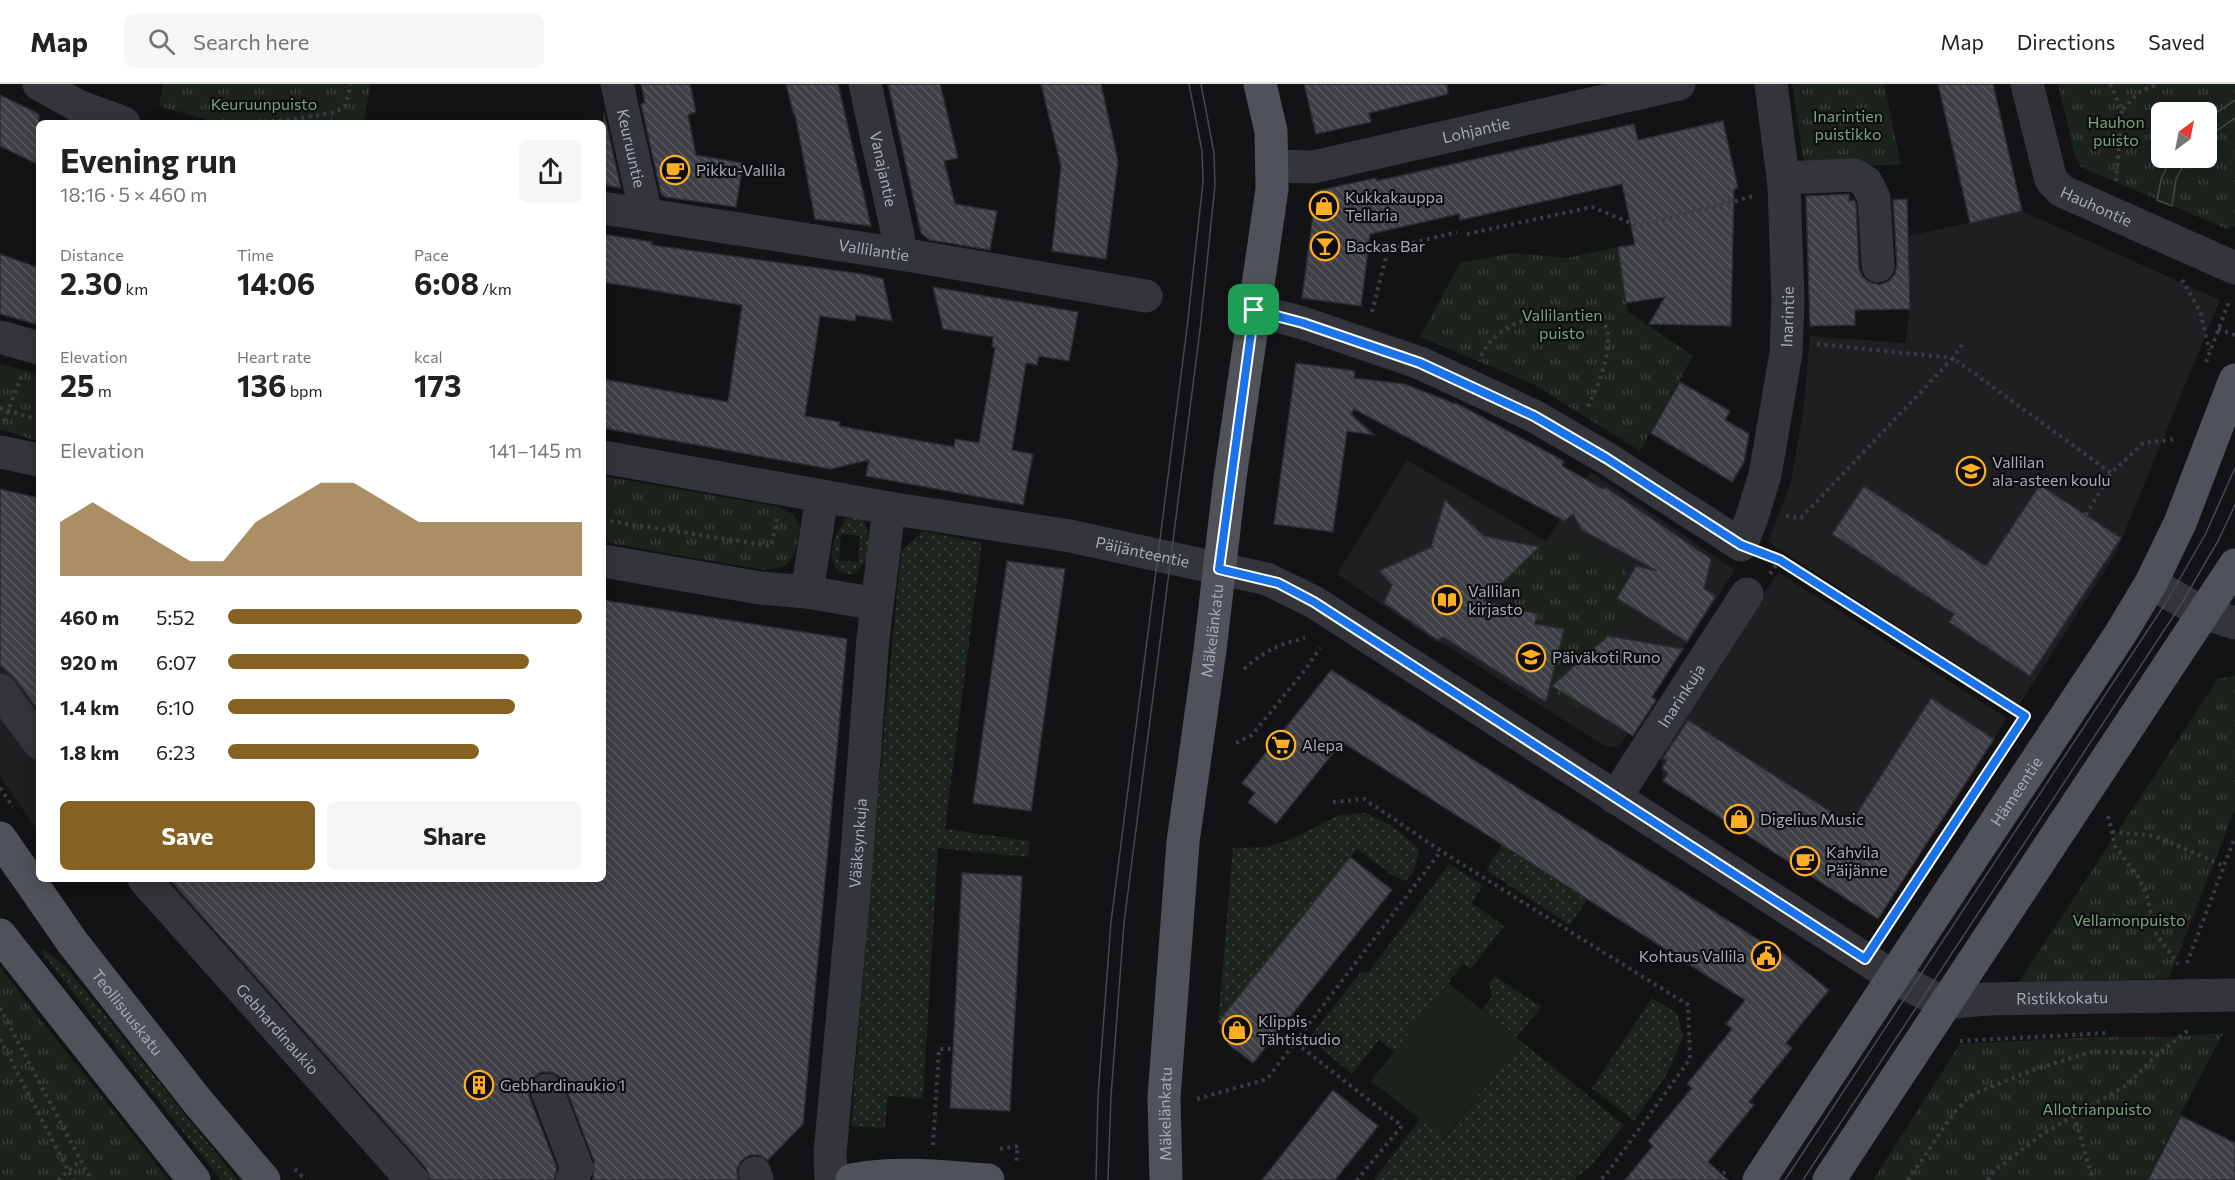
<!DOCTYPE html>
<html lang="en">
<head>
<meta charset="utf-8">
<style>
	body { margin:0; font-family:Commissioner,sans-serif; background:#f6f6f6; color:#222; height:100vh; display:flex; flex-direction:column; font-size:22px; white-space:nowrap }
	* { box-sizing:border-box; margin:0 }
	p { font-size:20px; color:#767676 }
	.icon { flex:none; width:33px; height:33px; fill:none; stroke:currentColor; stroke-width:2; stroke-linecap:round; stroke-linejoin:round }
	.map { position:relative; flex:1; overflow:hidden }
	.sheet { position:absolute; left:36px; top:36px; width:570px; height:762px; display:flex; flex-direction:column; background:#fff; border-radius:9px; box-shadow:0 3px 15px #0003 }
	.sheet>* { flex:none }
	.needle { width:39px; rotate:32deg }
	.controls { position:absolute; left:2151px; top:18px; display:grid; gap:12px }
	.controls a { display:grid; place-items:center; width:66px; height:66px; border-radius:9px; background:#fff; box-shadow:0 3px 15px #0003; font-size:30px }
	.pin { position:absolute; display:grid; place-items:center; width:51px; height:51px; color:#fff; margin:-26px; border-radius:12px; box-shadow:0 3px 9px #0006 }
	.round { display:grid; place-items:center; flex:none; width:63px; height:63px; border-radius:9px; background:#f6f6f6 }
	.summary { display:flex; align-items:center; justify-content:space-between; height:102px; padding:0 24px }
	h1 { font-size:33px; font-weight:700; line-height:45px }
	.stats { display:grid; grid-template-columns:repeat(3,1fr); gap:9px; height:102px; padding:6px 24px }
	.stats div { display:grid; align-content:center }
	.stats b { font-size:30px; font-weight:700 }
	.stats small { font-size:16px; font-weight:400 }
	.stats p { font-size:16px }
	.chart { height:168px; padding:12px 24px }
	.chart p { display:flex; justify-content:space-between }
	.chart svg { width:100%; height:108px; margin-top:6px; fill:#856122; opacity:.7 }
	.primary-button { display:flex; gap:12px; margin-top:auto; padding:12px 24px }
	.primary-button a { flex:1; height:69px; border-radius:9px; background:#856122; color:#fff; font-size:24px; font-weight:700; line-height:69px; text-align:center }
	.primary-button a+a { background:#f6f6f6; color:#222 }
	ul { padding:0 24px; list-style:none; font-size:20px }
	li { display:grid; grid-template-columns:96px 72px 1fr; align-items:center; height:45px }
	li i { height:15px; border-radius:8px; background:#856122 }
	header { display:flex; align-items:center; gap:36px; box-sizing:border-box; height:84px; padding:0 30px; background:#fff; border-bottom:2px solid #e0e0e0 }
	header strong { font-size:28px }
	nav { display:flex; gap:33px; margin-inline-start:auto; font-size:21px }
	.search { width:420px; height:54px; background:#f6f6f6; display:flex; align-items:center; gap:15px; box-sizing:border-box; padding:0 21px; border-radius:9px; color:#767676; font-size:22px }
	.map>svg:first-child { display:block }
	.built { fill:#1f1f22 }
	.grass { fill:url(#grass-dots); fill-rule:evenodd }
	.park { fill:url(#park-tufts); fill-rule:evenodd }
	.garden { fill:#1b231c }
	.building { fill:url(#building-back-hatch); stroke:#2d2d31; stroke-width:1.5 }
	.lines { fill:none; stroke-linecap:round; stroke-linejoin:round }
	.path { stroke:#3a3c42; stroke-width:4; stroke-dasharray:3 4.5; stroke-linecap:butt }
	.minor { stroke:#34353a; stroke-width:33 }
	.major { stroke:#50525a; stroke-width:33 }
	.tram { stroke:#474950; stroke-width:1.5 }
	.route-casing { stroke:#fff; stroke-width:12 }
	.route { stroke:#1a73e8; stroke-width:8 }
	.labels { text-anchor:middle; stroke-width:4.5; stroke-linejoin:round; paint-order:stroke }
	.park-label { font-size:16px; fill:#79a37b; stroke:#0e0e10 }
	.street-label { font-size:16px; fill:#a4aab7; stroke:#0e0e10 }
	.poi-label { font-size:16px; fill:#a4aab7; stroke:#0e0e10; text-anchor:start }
</style>
</head>
<body>
<header>
<strong>Map</strong>
<div class="search"><svg class="icon" aria-label="search" viewBox="0 0 24 24"><circle cx="10" cy="10" r="6"/><path d="M15 15l6 6"/></svg>Search here</div>
<nav><a>Map</a><a>Directions</a><a>Saved</a></nav>
</header>
<div class="map">
<svg width="2235" height="1096" viewBox="0 0 2235 1096">
	<defs>
		<pattern id="grass-dots" width="8" height="8" patternUnits="userSpaceOnUse" patternTransform="scale(1.5)"><rect width="8" height="8" fill="#1b231c"/><path d="M2 2h.1M6 6h.1" fill="none" stroke="#39403b" stroke-width="1.8" stroke-linecap="round"/></pattern>
		<pattern id="park-tufts" width="24" height="20" patternUnits="userSpaceOnUse" patternTransform="scale(1.5)"><rect width="24" height="20" fill="#1b231c"/><path d="M3 7l-1-3M5 7V3M7 7l1-3M15 17l-1-3M17 17v-4M19 17l1-3" fill="none" stroke="#39403b"/></pattern>
		<pattern id="building-back-hatch" width="6" height="6" patternUnits="userSpaceOnUse" patternTransform="scale(1.5)"><rect width="6" height="6" fill="#3f4045"/><path d="M-1 5l2 2M0 0l6 6M5-1l2 2" fill="none" stroke="#58595e"/></pattern>
	</defs>
	<rect width="100%" height="100%" fill="#131315"/>
	<path class="built" d="M2022 127 2220 216 2116 469 2019 621 1768 458 1790 401 1803 330 1810 252 1905 259 1910 225 1908 152Z
		M1407 376 1546 457 1591 388 1735 486 1618 664 1603 661 1445 561 1435 557 1337 490Z
		M0 405 39 414V749L0 692Z
		M1778 488 2007 634 1878 835 1663 697 1660 672Z"/>
	<path class="grass" d="M847 434 863 435C872 454 872 479 852 491L838 487C825 470 836 448 847 434ZM841 450 860 452 858 478 839 477Z
		M923 447 982 459 945 745 1029 757 1028 773 938 764 923 1015 888 1012 885 1044 851 1042 875 742 901 467Z
		M1365 729C1387 738 1403 748 1419 766 1417 778 1415 789 1405 797L1392 791 1357 765 1218 938 1233 764 1268 763 1289 756 1339 731Z
		M1502 761 1587 816 1570 841 1486 786Z
		M1449 780 1483 801 1472 819 1504 842 1471 885 1463 880 1394 968 1379 956 1352 990 1309 954 1361 888 1368 889Z
		M43 865 66 883 238 1096H221L42 869Z
		M1495 892 1541 923 1517 953 1482 926 1492 913 1489 899Z
		M1652 914 1677 929 1683 953 1667 990 1634 1037 1592 1004Z
		M1521 957 1624 1041 1589 1084 1573 1096H1374L1420 1035 1445 1054Z"/>
	<path class="park" d="M163 0H370L364 39H218L159 22Z
		M1792 0H1884L1901 80 1805 86Z
		M2058 0H2235V142L2227 145 2081 83 2075 72ZM2162 28H2206V74H2162Z
		M1618 163 1628 228 1693 272 1640 367 1533 300 1420 253 1460 179 1514 169 1568 174Z
		M0 280 39 290V358L0 345Z
		M603 392 780 423 794 431 800 442 795 470 785 482 764 486 603 458Z
		M1539 463 1596 471 1599 476 1620 479 1629 494 1617 514 1637 527 1591 568 1606 597 1592 627 1555 615 1559 601 1550 599 1564 545 1535 540 1537 530 1518 525 1506 512 1508 493Z
		M2235 592V725L2169 894 2018 899 2218 595Z
		M0 882 29 921 169 1096H0Z
		M2223 949 2146 1096H1873L1960 960 2097 953H2173Z"/>
	<path class="garden" d="M1448 899 1521 957 1444 1054 1371 997Z"/>
	<path class="building" d="M641 0H690L696 28 688 31 696 71 743 79 736 123 665 113 661 110 641 20 645 19Z
		M786 0H838L871 142 815 135 795 30 794 31Z
		M888 0H940L958 74 944 77 955 120 997 127 990 166 930 156 921 149Z
		M1041 0H1101L1118 77 1106 175 1052 167 1061 82Z
		M1304 0H1447L1448 10 1369 29 1371 38 1316 50Z
		M1938 0H1993L2022 127 1970 139Z
		M0 11 39 30V81L0 62Z
		M604 29 621 104 603 101Z
		M1723 37 1738 104 1734 105 1731 242 1649 240 1665 213 1626 219 1618 163 1635 161 1622 100 1460 136 1459 130 1370 150 1361 222 1302 214 1316 107 1376 94V97L1634 40 1638 56Z
		M1849 110V117L1854 116 1856 119 1859 184 1862 192 1869 198 1879 201 1889 197 1895 190 1897 181 1893 116 1907 115 1910 225 1855 226V241L1810 242 1806 112Z
		M603 150 652 158V161L862 190 883 195 892 237 856 231 855 237 820 232 805 332 840 338 839 342 954 363 955 355 979 359 995 264 992 263 993 253 943 245 933 203 1078 228 1069 277 1039 272 1037 281 1026 279 1012 366 1033 370 1023 421 866 392 869 376 830 385 603 344V295L728 318 742 221 603 198Z
		M0 170 39 184V241L0 230Z
		M1296 279 1355 287 1354 294 1405 300 1455 320 1456 319 1564 377 1562 382 1603 405 1605 403 1711 475 1704 505 1716 512 1687 558 1617 514 1636 482 1657 487 1582 446 1573 430 1565 437 1354 325 1351 330 1374 351 1347 347 1333 448 1274 440Z
		M1680 298 1730 327 1725 336 1749 350 1744 378 1732 398 1651 349Z
		M2040 401 2121 454 2030 592 1949 538 1954 530 1832 450 1864 402 1986 482Z
		M0 405 39 414V627L15 595 0 581Z
		M1445 416 1484 452 1539 463 1484 517 1537 530 1535 540 1564 545 1546 618 1443 553 1438 556 1384 519 1392 501 1379 487 1434 462H1431Z
		M1007 477 1065 485 1031 727 973 719Z
		M603 516 847 555 803 1040 768 1076 759 1071H750L742 1076 737 1085 738 1096H593L594 1077 564 999 558 991 550 988H541L532 995 529 1003V1012L557 1084 554 1096H430L426 1084 169 795H603Z
		M1608 552 1683 565 1652 613 1656 616 1633 652 1552 602Z
		M1331 586 1762 858 1782 871 1783 869 1829 906 1786 959 1792 964 1749 1018 1754 1021 1708 1078 1728 1096H1625L1653 1062 1648 1057 1692 1004 1687 1000 1732 945 1726 940 1745 916 1342 658 1276 740 1248 718 1255 709 1242 699Z
		M1931 614 1994 655 1878 835 1663 697 1668 689 1662 684 1667 676 1663 674 1688 636 1850 740Z
		M1350 773 1392 806 1253 979 1228 960 1234 952 1218 938Z
		M962 789 1022 792 1010 1027 950 1024Z
		M1333 1006 1378 1042 1335 1096H1262Z
		M2181 1032 2235 1059V1096H2148Z"/>
	<g class="lines">
		<path class="path" d="M2110 0 2122 26 2138 9 2157 0
			M234 39 290 36 336 28 345 22 351 0
			M2116 97 2122 26
			M1467 150 1592 123 1638 142 1754 112
			M2182 196 2200 227 2209 266
			M1372 228 1388 165 1457 148
			M2218 245 2235 251
			M1817 260 1953 274 1962 261
			M1481 272C1497 239 1536 230 1570 229 1575 229 1583 228 1588 230 1596 232 1602 238 1607 244 1612 272 1598 300 1587 325
			M2206 278 2230 215
			M0 324 39 336
			M4 337 21 293
			M2086 431 2111 389 2143 359 2177 355
			M1786 432 1801 434 1953 274 2111 389
			M603 436 771 462 777 435
			M1770 472 1780 476 2025 632
			M1770 490 1780 476
			M1244 585C1266 566 1277 561 1305 554
			M1236 659 1252 651 1305 586 1320 564
			M0 704 13 723
			M1333 718 1364 715 1441 767 1688 921 1690 975 1605 1092 1599 1096
			M2108 732 2115 762 2139 794 2147 812 2155 848 2178 880
			M2112 748 2155 752 2224 782
			M2187 879 2235 753
			M0 924 91 1096
			M0 955 73 1096
			M1960 957 2106 949
			M1296 959 1402 1042 1357 1096
			M1197 1015 1267 995 1441 767
			M2074 1031 2093 1096
			M933 1061 939 965H953
			M1000 1065 1018 1062 1016 1080
			M295 1085 306 1096
			M58 1096 81 1076
			M1719 1096 1726 1086
			M1908 1096 1953 1030 1971 1011 2030 987 2091 968 2159 969
			M1988 1096 1995 1086 2044 1049 2127 1001 2159 969 2190 945"/>
		<g class="minor">
			<path d="M39 0 78 22 124 39"/>
			<path id="s1" d="M617 0 646 130"/>
			<path id="s2" d="M865 0 898 151 900 170"/>
			<path id="s3" d="M2027 0 2051 96 2062 107 2235 184"/>
			<path id="s4" d="M1272 82 1313 83 1679 0"/>
			<path d="M1783 94 1854 91 1866 98 1874 114 1878 182"/>
			<path id="s5" d="M603 124 919 173 1146 212"/>
			<path id="s6" d="M1254 226 1303 239 1420 279 1534 332 1606 374 1741 461 1751 436 1765 391 1786 269 1788 216 1784 102 1771 0"/>
			<path d="M0 253 39 264"/>
			<path d="M0 368 39 376"/>
			<path id="s7" d="M603 373 889 424 1070 452 1267 495 1314 518 1895 894 1944 919 1987 915 2235 911"/>
			<path d="M603 477 760 504 807 508 876 520"/>
			<path d="M2151 499 2203 529 2235 539"/>
			<path d="M807 508 822 413"/>
			<path d="M0 606 39 659"/>
			<path id="s8" d="M1615 714 1747 510"/>
			<path id="s9" d="M144 795 412 1096"/>
			<path d="M547 1006 577 1084 572 1096"/>
			<path d="M755 1089 757 1096"/>
			<path id="s10" d="M831 1096 830 1069 854 808 873 554 889 424"/>
		</g>
		<g class="major">
			<path id="s11" d="M0 754 73 859 198 1018 264 1096"/>
			<path d="M0 851 194 1096"/>
			<path d="M852 1096C897 1087 943 1093 988 1096"/>
			<path id="s12" d="M1166 1096 1164 1014 1183 758 1210 566 1230 394 1272 105 1271 47 1260 0"/>
			<path id="s13" d="M1759 1096 2121 549 2151 499 2180 439 2235 296"/>
			<path d="M1829 1096 2235 481"/>
		</g>
		<path class="tram" d="M2206 36 2235 16
			M2206 54 2235 34
			M2171 74 2161 96 2157 116 2172 122 2176 95 2187 74
			M1096 1096 1098 1012 1111 838 1187 244 1203 98 1202 67 1189 0
			M1108 1096 1111 1012 1124 839 1200 246 1215 101 1214 69 1201 0
			M1785 1096 2167 517 2205 451 2235 384
			M1803 1096 2180 522 2218 457 2235 421"/>
	</g>
	<g class="lines">
		<g class="route-casing">
			<path id="route" d="M1254 226 1303 239 1420 279 1534 332 1606 374 1741 461 1780 476 2025 632 1865 875 1314 518 1278 499 1219 485Z"/>
		</g>
		<use href="#route" class="route"/>
	</g>
	<defs>
		<g id="cafe-ring" transform="scale(1.5)"><circle r="9.5" fill="#0e0e10" stroke="#feae22" stroke-width="1.5"/><path d="M-5.5-4.5H6V0H3Q3 3.5 0 3.5H-2.5Q-5.5 3.5-5.5 0ZM3-3.2v2h1.7v-2ZM-6 4.5H4V6H-6Z" fill="#feae22"/></g>
		<g id="shop-ring" transform="scale(1.5)"><circle r="9.5" fill="#0e0e10" stroke="#feae22" stroke-width="1.5"/><path d="M-5-2.5h2.3a2.7 3.5 0 0 1 5.4 0H5L5.5 6h-11ZM-1.5-2.5h3a1.5 2.3 0 0 0-3 0Z" fill="#feae22"/></g>
		<g id="bar-ring" transform="scale(1.5)"><circle r="9.5" fill="#0e0e10" stroke="#feae22" stroke-width="1.5"/><path d="M-6-5H6L.8 .8V4.5H3.5V6h-7V4.5H-.8V.8Z" fill="#feae22"/></g>
		<g id="school-ring" transform="scale(1.5)"><circle r="9.5" fill="#0e0e10" stroke="#feae22" stroke-width="1.5"/><path d="M0-5L7-2L0 1L-7-2ZM-4 1L0 2.5L4 1V4Q0 6-4 4Z" fill="#feae22"/></g>
		<g id="library-ring" transform="scale(1.5)"><circle r="9.5" fill="#0e0e10" stroke="#feae22" stroke-width="1.5"/><path d="M-6-4Q-3-5.5-.7-3.5V5Q-3 3-6 4ZM6-4Q3-5.5 .7-3.5V5Q3 3 6 4Z" fill="#feae22"/></g>
		<g id="supermarket-ring" transform="scale(1.5)"><circle r="9.5" fill="#0e0e10" stroke="#feae22" stroke-width="1.5"/><path d="M-6-5.5h2.5l.6 2H6L4.5 2H-2.5L-4.4-4H-6ZM-1.5 3.2a1.3 1.3 0 1 0 .1 0ZM3 3.2a1.3 1.3 0 1 0 .1 0Z" fill="#feae22"/></g>
		<g id="civic-ring" transform="scale(1.5)"><circle r="9.5" fill="#0e0e10" stroke="#feae22" stroke-width="1.5"/><path d="M-.6-6.5H3V-4.5H.6V-3L4-1V1h2V6H-6V1h2V-1L-.6-3ZM-1.2 2.5V6h2.4V2.5Z" fill="#feae22"/></g>
		<g id="building-ring" transform="scale(1.5)"><circle r="9.5" fill="#0e0e10" stroke="#feae22" stroke-width="1.5"/><path d="M-4-6H4V6H1V3H-1V6H-4ZM-2.5-4.3h1.7v1.8h-1.7ZM.8-4.3h1.7v1.8H.8ZM-2.5-1h1.7V.8h-1.7ZM.8-1h1.7V.8H.8Z" fill="#feae22"/></g>
	</defs>
	<g fill-rule="evenodd">
		<use href="#cafe-ring" x="675" y="86"/>
		<use href="#shop-ring" x="1324" y="122"/>
		<use href="#bar-ring" x="1325" y="162"/>
		<use href="#school-ring" x="1971" y="387"/>
		<use href="#library-ring" x="1447" y="516"/>
		<use href="#school-ring" x="1531" y="573"/>
		<use href="#supermarket-ring" x="1281" y="661"/>
		<use href="#shop-ring" x="1739" y="735"/>
		<use href="#cafe-ring" x="1805" y="777"/>
		<use href="#civic-ring" x="1766" y="872"/>
		<use href="#shop-ring" x="1237" y="946"/>
		<use href="#building-ring" x="479" y="1001"/>
	</g>
	<g class="labels">
		<g class="park-label">
			<text x="264" y="26">Keuruunpuisto</text>
			<text x="1848" y="38">Inarintien<tspan x="1848" dy="18">puistikko</tspan></text>
			<text x="2116" y="44">Hauhon<tspan x="2116" dy="18">puisto</tspan></text>
			<text x="1562" y="237">Vallilantien<tspan x="1562" dy="18">puisto</tspan></text>
			<text x="2129" y="842">Vellamonpuisto</text>
			<text x="2097" y="1031">Allotrianpuisto</text>
		</g>
		<g class="street-label">
			<text dy="6" stroke="none"><textPath href="#s4" startOffset="208">Lohjantie</textPath></text>
			<text dy="6" stroke="none"><textPath href="#s1" startOffset="66">Keuruuntie</textPath></text>
			<text dy="6" stroke="none"><textPath href="#s2" startOffset="87">Vanajantie</textPath></text>
			<text dy="6" stroke="none"><textPath href="#s3" startOffset="152">Hauhontie</textPath></text>
			<text dy="6" stroke="none"><textPath href="#s5" startOffset="274">Vallilantie</textPath></text>
			<text dy="6" stroke="none"><textPath href="#s6" startOffset="778">Inarintie</textPath></text>
			<text dy="6" stroke="none"><textPath href="#s7" startOffset="548">Päijänteentie</textPath></text>
			<text dy="6" stroke="none"><textPath href="#s12" startOffset="552">Mäkelänkatu</textPath></text>
			<text dy="6" stroke="none"><textPath href="#s8" startOffset="122">Inarinkuja</textPath></text>
			<text dy="6" stroke="none"><textPath href="#s13" startOffset="466">Hämeentie</textPath></text>
			<text dy="6" stroke="none"><textPath href="#s10" startOffset="338">Vääksynkuja</textPath></text>
			<text dy="6" stroke="none"><textPath href="#s7" startOffset="1593">Ristikkokatu</textPath></text>
			<text dy="6" stroke="none"><textPath href="#s11" startOffset="216">Teollisuuskatu</textPath></text>
			<text dy="6" stroke="none"><textPath href="#s9" startOffset="201">Gebhardinaukio</textPath></text>
			<text dy="6" stroke="none"><textPath href="#s12" startOffset="66">Mäkelänkatu</textPath></text>
		</g>
		<g class="poi-label">
			<text x="696" y="92">Pikku-Vallila</text>
			<text x="1345" y="119">Kukkakauppa<tspan x="1345" dy="18">Tellaria</tspan></text>
			<text x="1346" y="168">Backas Bar</text>
			<text x="1992" y="384">Vallilan<tspan x="1992" dy="18">ala-asteen koulu</tspan></text>
			<text x="1468" y="513">Vallilan<tspan x="1468" dy="18">kirjasto</tspan></text>
			<text x="1552" y="579">Päiväkoti Runo</text>
			<text x="1302" y="667">Alepa</text>
			<text x="1760" y="741">Digelius Music</text>
			<text x="1826" y="774">Kahvila<tspan x="1826" dy="18">Päijänne</tspan></text>
			<text x="1745" y="878" text-anchor="end">Kohtaus Vallila</text>
			<text x="1258" y="943">Klippis<tspan x="1258" dy="18">Tähtistudio</tspan></text>
			<text x="500" y="1007">Gebhardinaukio 1</text>
		</g>
	</g>
</svg>
<div class="controls">
<a><svg class="needle" viewBox="-14 -14 28 28"><path d="M0-13l5 13h-10z" fill="#e53935"/><path d="M0 13l5-13h-10z" fill="#767676"/></svg></a>
</div>
<div class="pin" style="left:1254px;top:226px;background:#1e9e55"><svg class="icon" aria-label="arrive" viewBox="0 0 24 24"><path d="M6 21V4h12l-3 4 3 4H6"/></svg></div>
<section class="sheet">
<div class="summary"><div><h1>Evening run</h1><p>18:16 · 5 × 460 m</p></div><a class="round"><svg class="icon" aria-label="share" viewBox="0 0 24 24"><path d="M12 15V3M7 8l5-5 5 5M5 13v7h14v-7"/></svg></a></div>
<div class="stats">
<div><p>Distance</p><b>2.30<small> km</small></b></div>
<div><p>Time</p><b>14:06</b></div>
<div><p>Pace</p><b>6:08<small> /km</small></b></div>
</div>
<div class="stats">
<div><p>Elevation</p><b>25<small> m</small></b></div>
<div><p>Heart rate</p><b>136<small> bpm</small></b></div>
<div><p>kcal</p><b>173</b></div>
</div>
<div class="chart"><p><span>Elevation</span>141–145 m</p>
<svg viewBox="0 0 160 44" preserveAspectRatio="none"><path d="M0 44V22L10 14L20 22L30 30L40 38L50 38L60 22L70 14L80 6L90 6L100 14L110 22L120 22L130 22L140 22L150 22L160 22V44z"/></svg>
</div>
<ul>
<li><b>460 m</b>5:52<i style="width:100%"></i></li>
<li><b>920 m</b>6:07<i style="width:85%"></i></li>
<li><b>1.4 km</b>6:10<i style="width:81%"></i></li>
<li><b>1.8 km</b>6:23<i style="width:71%"></i></li>
</ul>
<div class="primary-button"><a>Save</a><a>Share</a></div>
</section>
</div>
</body>
</html>
